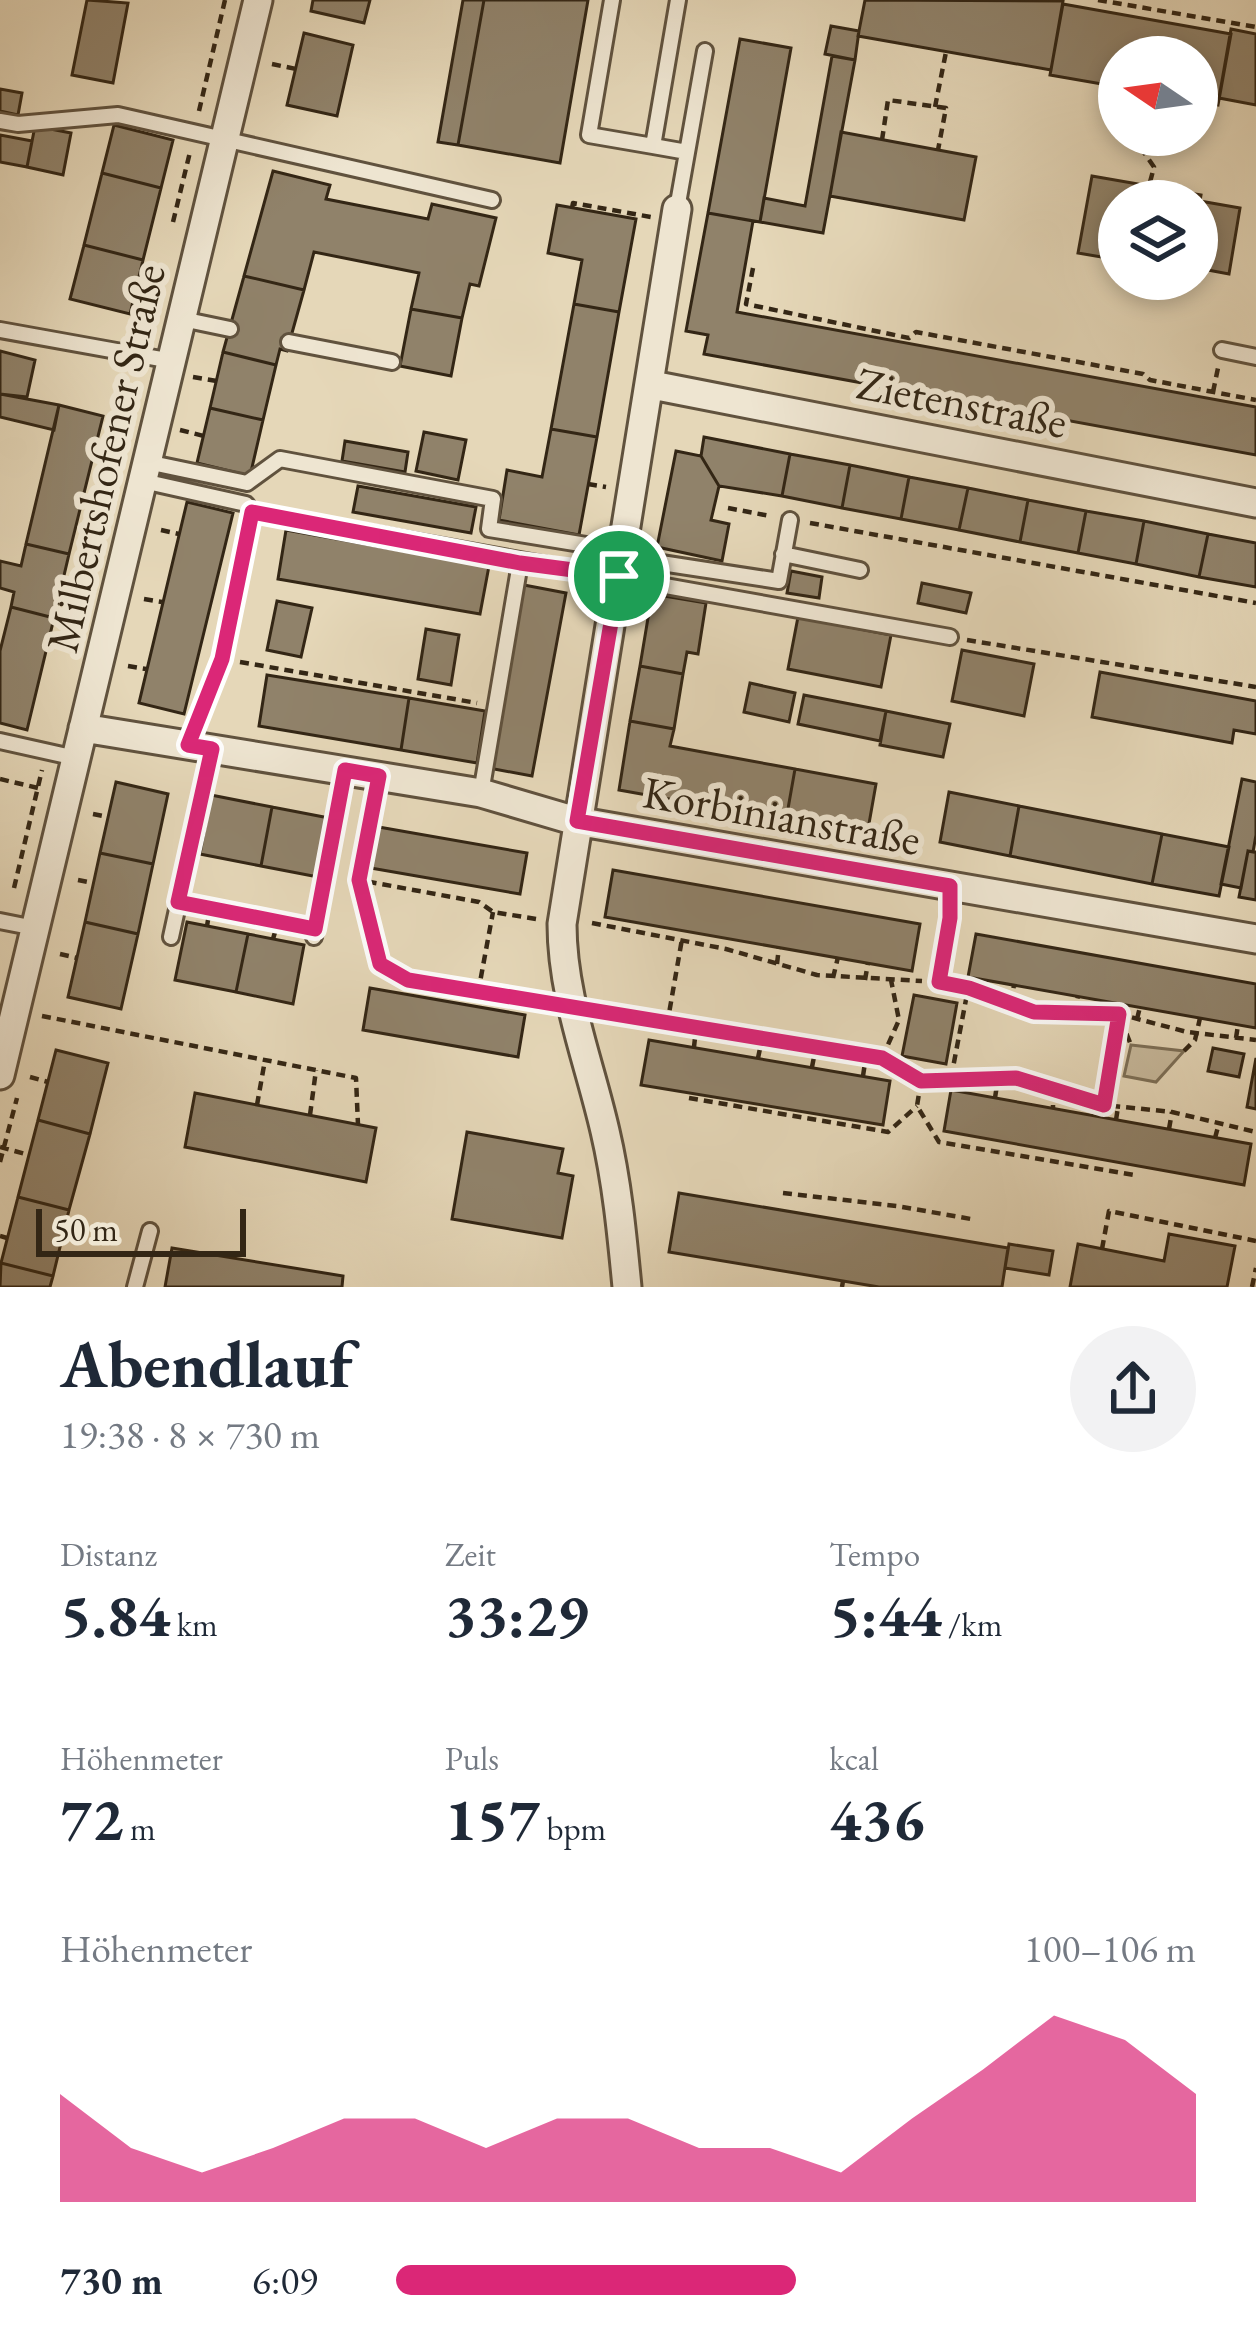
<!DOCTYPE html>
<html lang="de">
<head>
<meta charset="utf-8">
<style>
	body { margin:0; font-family:"EB Garamond",serif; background:#f2f2f3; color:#1f2937; height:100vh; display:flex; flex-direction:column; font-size:45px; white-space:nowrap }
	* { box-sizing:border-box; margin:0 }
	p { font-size:39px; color:#747a83 }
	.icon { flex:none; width:66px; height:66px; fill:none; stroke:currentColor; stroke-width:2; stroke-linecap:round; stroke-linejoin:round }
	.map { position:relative; height:1287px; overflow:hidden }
	.sheet { display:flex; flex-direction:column; background:#fff; flex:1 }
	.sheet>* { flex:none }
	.needle { width:78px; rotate:283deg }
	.tools { position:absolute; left:1098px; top:36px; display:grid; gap:24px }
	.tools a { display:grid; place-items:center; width:120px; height:120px; border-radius:50%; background:#fff; box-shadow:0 6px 18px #0003; font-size:60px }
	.scale { position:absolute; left:36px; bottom:30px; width:210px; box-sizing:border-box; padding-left:12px; border:6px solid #332615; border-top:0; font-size:33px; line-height:42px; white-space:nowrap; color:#332615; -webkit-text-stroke:9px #eee5d1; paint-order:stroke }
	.pin { position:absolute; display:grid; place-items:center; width:102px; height:102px; color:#fff; margin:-51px; border:6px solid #fff; border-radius:50%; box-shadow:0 3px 12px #0007 }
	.round { display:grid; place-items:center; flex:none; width:126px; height:126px; border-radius:63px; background:#f2f2f3 }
	.summary { display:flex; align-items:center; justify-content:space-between; height:204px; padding:0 60px }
	h1 { font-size:66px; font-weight:700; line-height:90px }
	.stats { display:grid; grid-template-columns:repeat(3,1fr); gap:18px; height:204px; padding:12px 60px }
	.stats div { display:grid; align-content:center }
	.stats b { font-size:60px; font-weight:700 }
	.stats small { font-size:33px; font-weight:400 }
	.stats p { font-size:33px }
	.chart { height:336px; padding:24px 60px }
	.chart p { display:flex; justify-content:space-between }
	.chart svg { width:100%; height:216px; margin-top:12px; fill:#db2777; opacity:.7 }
	ul { padding:0 60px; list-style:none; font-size:39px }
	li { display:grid; grid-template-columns:192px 144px 1fr; align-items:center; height:90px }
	li i { height:30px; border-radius:15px; background:#db2777 }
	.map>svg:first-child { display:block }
	.green { fill:#c7b99c; stroke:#7d7058; stroke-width:3 }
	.building { fill:#90826a; stroke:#332615; stroke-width:3 }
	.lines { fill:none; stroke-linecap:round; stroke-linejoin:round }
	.service-casing { stroke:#60523e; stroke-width:20 }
	.minor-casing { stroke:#60523e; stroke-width:33 }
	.path { stroke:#332615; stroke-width:4.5; stroke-dasharray:9 6; stroke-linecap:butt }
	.service { stroke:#eee5d1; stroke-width:14 }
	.minor { stroke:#eee5d1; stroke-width:27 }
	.route-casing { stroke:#fff; stroke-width:24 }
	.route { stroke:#db2777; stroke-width:15 }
	.labels { text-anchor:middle; stroke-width:12; stroke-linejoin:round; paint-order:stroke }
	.street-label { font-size:45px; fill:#332615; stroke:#eee5d1 }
</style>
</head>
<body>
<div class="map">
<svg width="1256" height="1287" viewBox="0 0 1256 1287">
	<rect width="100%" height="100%" fill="#e5d7b8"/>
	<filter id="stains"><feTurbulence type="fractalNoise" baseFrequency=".00167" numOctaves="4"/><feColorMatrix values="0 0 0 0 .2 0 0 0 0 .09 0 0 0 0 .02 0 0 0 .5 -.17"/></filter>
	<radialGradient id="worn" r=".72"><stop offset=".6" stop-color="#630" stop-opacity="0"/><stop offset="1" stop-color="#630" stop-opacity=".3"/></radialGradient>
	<path class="green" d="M1131 1045 1184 1051 1156 1082 1124 1076Z"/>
	<path class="building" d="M87 0 128 3 113 83 72 75Z
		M313 0H370L364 23 311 11Z
		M463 0H484L458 145 438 142Z
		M484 0H588L560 163 458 145Z
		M865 0 1063 1 1051 70 858 36Z
		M1063 4 1231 34 1218 105 1197 101V57H1119V87L1050 75Z
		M831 26 859 31 855 60 825 54Z
		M1231 29 1256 34V105L1219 98Z
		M304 33 353 45 337 116 287 105Z
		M740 39 791 48 760 222 708 213Z
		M832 56 855 60 823 233 760 222 764 198 805 206Z
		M0 89 22 93 18 115 0 111Z
		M114 125 173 140 161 188 102 173Z
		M35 126 71 133 63 175 27 167Z
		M841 132 976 157 964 220 830 196Z
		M0 135 32 141 27 167 0 162Z
		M273 171 330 185 326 199 428 219 432 204 496 218 479 286 470 284 462 318 411 309 419 273 314 252 304 290 244 276Z
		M102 173 161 188 143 260 84 245Z
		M1092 176 1201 195 1197 219V201H1119V260L1078 253Z
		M1200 201 1240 208 1229 274 1197 268Z
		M557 205 636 219 619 312 574 304 582 260 548 253Z
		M708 213 753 221 737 312 1256 407V455L704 354 708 335 686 331Z
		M84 245 143 260 130 314 70 299Z
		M244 276 304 290 287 351 280 349 276 365 223 352Z
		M574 304 619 312 597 437 551 429Z
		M411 309 462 318 451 376 400 366Z
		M0 351 35 360 27 397 0 394Z
		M223 352 276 365 263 420 210 408Z
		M0 394 59 405 54 430 0 417Z
		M59 405 103 416 69 554 26 544Z
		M210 408 263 420 250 476 197 463Z
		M551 429 597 437 579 535 499 520 507 470 542 477Z
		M424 432 466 440 458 480 416 471Z
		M704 437 790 454 782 496 719 486 701 456Z
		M345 441 408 452 405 472 342 461Z
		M676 451 701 456 719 486 711 520 729 524 722 561 657 547Z
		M790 454 850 465 842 508 782 496Z
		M850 465 909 477 901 519 842 508Z
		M909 477 968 488 959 530 901 519Z
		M358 486 476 507 471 533 353 512Z
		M968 488 1028 500 1020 542 959 530Z
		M1028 500 1086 511 1078 553 1020 542Z
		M187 502 233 513 184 714 139 703Z
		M1086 511 1144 521 1136 564 1078 553Z
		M1144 521 1208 534 1199 577 1136 564Z
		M286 530 489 566 480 614 278 579Z
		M1208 534 1256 543V587L1199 577Z
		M26 544 69 554 54 618 11 607 14 592 0 588V561L21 566Z
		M791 571 822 577 819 598 787 593Z
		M922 583 971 593 966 613 918 603Z
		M524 585 566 593 532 776 489 768Z
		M652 594 706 603 698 654 687 652 683 674 640 666Z
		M277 601 312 608 301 657 267 650Z
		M11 607 54 618 27 730 0 723V651Z
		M798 617 891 635 881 687 788 669Z
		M426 629 459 635 451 685 418 679Z
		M962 650 1034 664 1024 716 952 701Z
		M640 666 683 674 674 729 630 721Z
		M1100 672 1256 701V734L1234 730 1232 743 1092 717Z
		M267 675 409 698 401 750 259 726Z
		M750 683 795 693 789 722 744 712Z
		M804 695 886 711 880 741 798 724Z
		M409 698 485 711 477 763 401 750Z
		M886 711 950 724 943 757 880 745Z
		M630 721 674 729 670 746 795 769 786 820 619 790Z
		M795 769 876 784 867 835 786 820Z
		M1242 779 1256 782V835L1253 852 1248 851 1241 888 1221 884Z
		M116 782 168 794 153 864 100 853Z
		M949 792 1019 806 1010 856 940 842Z
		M211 795 272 807 261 866 200 854Z
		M1019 806 1162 834 1152 884 1010 856Z
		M272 807 329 818 318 877 261 866Z
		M373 826 527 853 520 894 365 867Z
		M1162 834 1229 847 1219 896 1152 884Z
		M1248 851 1256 852V900L1239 897Z
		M100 853 153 864 138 934 85 922Z
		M613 870 920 924 912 971 605 917Z
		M85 922 138 934 121 1009 68 997Z
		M187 922 248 934 236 992 175 980Z
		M248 934 304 945 293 1004 236 992Z
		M976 934 1256 984V1028L968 977Z
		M370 988 525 1015 518 1057 363 1030Z
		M914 995 957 1003 946 1064 902 1056Z
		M649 1040 890 1081 883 1125 641 1085Z
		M1213 1048 1244 1054 1239 1077 1208 1071Z
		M56 1050 108 1063 90 1134 38 1120Z
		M1256 1058V1109L1247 1107Z
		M951 1090 1251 1144 1244 1185 944 1131Z
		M195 1093 376 1128 366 1182 185 1147Z
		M38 1120 90 1134 69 1210 18 1197Z
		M467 1132 563 1149 558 1173 573 1176 562 1238 452 1219Z
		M679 1193 1008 1248 1002 1287H879L669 1252Z
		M18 1197 69 1210 53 1276 1 1263Z
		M1169 1234 1235 1246 1227 1287H1070L1078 1244 1164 1261Z
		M1009 1244 1053 1251 1049 1275 1005 1268Z
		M172 1248 343 1276 342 1287H165Z
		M1 1263 53 1276 50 1287H0Z"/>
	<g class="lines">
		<g class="service-casing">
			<path id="service" d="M612 0 589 135 653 146 678 0
				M0 121 18 124 118 115 492 200
				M653 146 687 152
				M677 209 705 51
				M182 319 230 329
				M0 330 172 361
				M289 342 392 362
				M1222 350 1256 357
				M147 462 247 483 280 459 493 499 489 529 623 551
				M143 481 246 504 252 512
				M783 554 860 570
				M622 557 779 581 790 520
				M0 741 76 758
				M188 745 222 659 252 512 950 637
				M481 793 520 563
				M0 921 35 928
				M171 937 212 749
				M314 937 345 770
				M939 982 950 918V886
				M135 1287 150 1231"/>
		</g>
		<g class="minor-casing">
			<path id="minor" d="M652 385 1256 503
				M83 728 481 793 576 821 1256 939
				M0 1075 258 0
				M627 1287C622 1235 617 1182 605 1131 589 1061 562 996 562 924L677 209"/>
		</g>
		<path class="path" d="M1098 0 1256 27
			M272 64 296 69
			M935 107 946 52
			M199 111 225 0
			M1132 135 1154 167 1149 186
			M882 140 888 100 946 108 938 150
			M572 208 573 203 651 217
			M173 222 190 152
			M753 268 746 304 909 338 916 332 1143 374 1150 380 1256 400
			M193 377 217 381
			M1213 392 1218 368
			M180 430 204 436
			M588 484 606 487
			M728 508 770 516
			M810 523 1256 603
			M161 530 179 534
			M98 538 116 461
			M144 599 162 602
			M967 640 1256 687
			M240 662 477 703
			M128 666 146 669
			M0 779 38 788
			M666 812 667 799
			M93 814 108 817
			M78 880 93 883
			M359 880 374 805
			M14 888 42 770
			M201 906 296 925
			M536 919 493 912 479 902 359 880 361 900 380 964 408 980 542 1004
			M592 923 726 949 817 975 922 981
			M207 926 210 908
			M273 939 278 922
			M60 954 77 958
			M777 964 779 947
			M833 978 838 957
			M865 980 868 963
			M957 985 1034 1012 1119 1014 1187 1032 1256 1040
			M478 993 493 912
			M1011 1003 1014 985
			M1074 1013 1078 996
			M600 1014 882 1058 921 1081 1016 1078 1104 1105 1172 1112 1256 1132
			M42 1016 356 1078 358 1125
			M1137 1019 1140 1007
			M1121 1020 1131 1045
			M667 1025 682 939
			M1236 1038 1238 1025
			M694 1047 696 1029
			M1184 1051 1195 1040 1200 1018
			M758 1058 762 1039
			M882 1058 899 1020 891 980
			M812 1067 816 1047
			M863 1076 866 1056
			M30 1077 48 1082
			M951 1078 968 989
			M921 1081 917 1106 939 1142 1134 1175
			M1053 1090V1108
			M689 1098 888 1132 917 1106
			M995 1098 998 1078
			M257 1105 265 1060
			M1104 1105 1119 1016
			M310 1115 316 1070
			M1116 1120 1118 1107
			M1169 1129 1172 1112
			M1215 1138 1219 1123
			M0 1147 29 1155
			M0 1162 17 1098
			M783 1193 897 1206 971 1219
			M0 1236 7 1238
			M1102 1249 1109 1211 1256 1241
			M842 1287 843 1281
			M1252 1287 1256 1268"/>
		<use href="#service" class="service"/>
		<use href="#minor" class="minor"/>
	</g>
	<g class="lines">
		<g class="route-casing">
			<path id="route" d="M252 512 520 563 619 576 577 821 950 886V918L939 982 969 988 1034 1012 1119 1014 1104 1105 1016 1078 921 1081 882 1058 408 980 380 964 359 880 379 776 345 770 315 929 178 902 212 749 188 745 222 659Z"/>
		</g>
		<use href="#route" class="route"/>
	</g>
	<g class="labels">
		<g class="street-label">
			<text transform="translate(962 402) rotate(11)" y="16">Zietenstraße</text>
			<text transform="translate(105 458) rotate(-77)" y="16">Milbertshofener Straße</text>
			<text transform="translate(782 815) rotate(10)" y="16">Korbinianstraße</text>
		</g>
	</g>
	<rect width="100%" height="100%" filter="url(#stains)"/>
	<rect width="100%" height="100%" fill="url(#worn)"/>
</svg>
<div class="tools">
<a><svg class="needle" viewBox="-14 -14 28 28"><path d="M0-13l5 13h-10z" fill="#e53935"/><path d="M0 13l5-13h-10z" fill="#747a83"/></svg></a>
<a><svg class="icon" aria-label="layers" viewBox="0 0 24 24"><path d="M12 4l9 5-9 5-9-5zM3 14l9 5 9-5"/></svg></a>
</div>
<div class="scale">50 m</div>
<div class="pin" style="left:619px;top:576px;background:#1e9e55"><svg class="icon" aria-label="arrive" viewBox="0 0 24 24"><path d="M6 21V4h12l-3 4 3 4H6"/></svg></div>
</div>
<section class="sheet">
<div class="summary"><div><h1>Abendlauf</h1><p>19:38 · 8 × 730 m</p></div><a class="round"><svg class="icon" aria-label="share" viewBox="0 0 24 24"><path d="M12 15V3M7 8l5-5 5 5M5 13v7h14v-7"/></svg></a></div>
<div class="stats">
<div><p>Distanz</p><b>5.84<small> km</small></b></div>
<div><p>Zeit</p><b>33:29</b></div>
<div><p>Tempo</p><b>5:44<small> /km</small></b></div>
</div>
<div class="stats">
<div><p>Höhenmeter</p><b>72<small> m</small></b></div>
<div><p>Puls</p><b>157<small> bpm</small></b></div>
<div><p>kcal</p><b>436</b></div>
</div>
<div class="chart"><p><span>Höhenmeter</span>100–106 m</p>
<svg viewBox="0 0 160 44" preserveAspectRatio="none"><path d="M0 44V22L10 33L20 38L30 33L40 27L50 27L60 33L70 27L80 27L90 33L100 33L110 38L120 27L130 17L140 6L150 11L160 22V44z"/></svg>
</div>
<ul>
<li><b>730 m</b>6:09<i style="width:50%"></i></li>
</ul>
</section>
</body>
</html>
